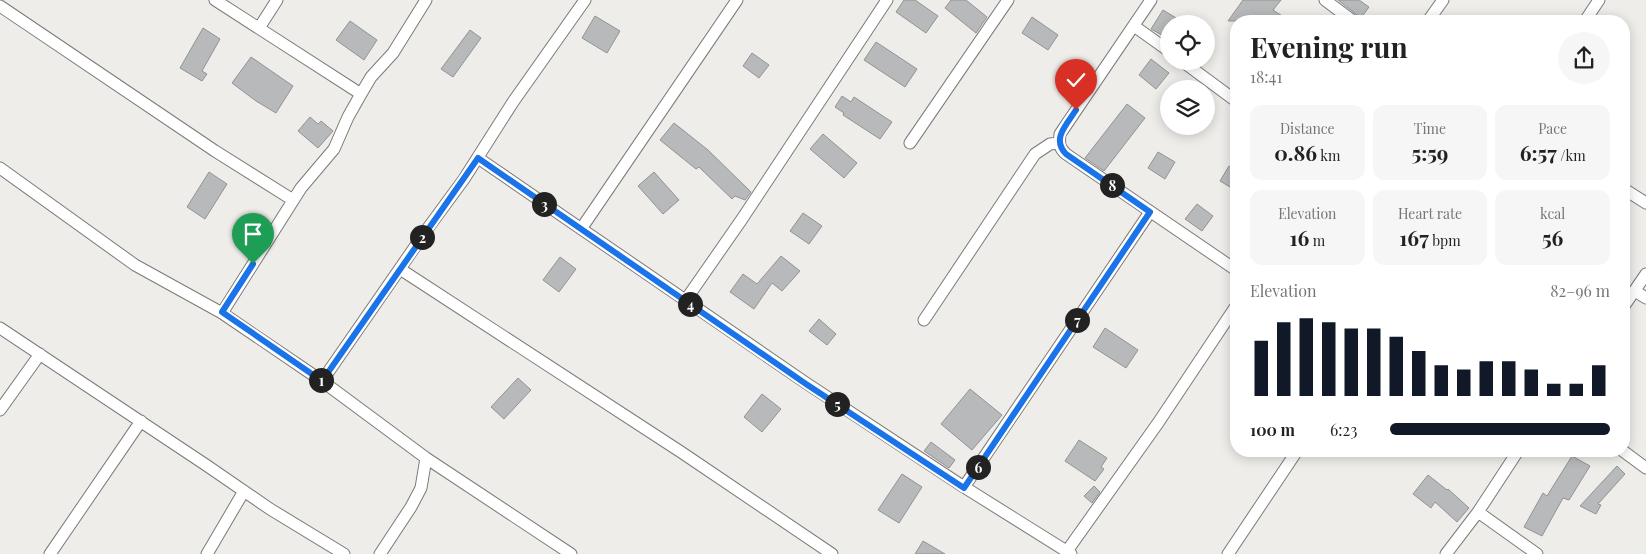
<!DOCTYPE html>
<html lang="en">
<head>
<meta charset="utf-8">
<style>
	body { margin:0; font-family:"Playfair Display",serif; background:#f6f6f6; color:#222; height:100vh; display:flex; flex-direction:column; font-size:19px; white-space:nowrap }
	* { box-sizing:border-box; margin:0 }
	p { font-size:16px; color:#767676 }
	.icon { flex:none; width:28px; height:28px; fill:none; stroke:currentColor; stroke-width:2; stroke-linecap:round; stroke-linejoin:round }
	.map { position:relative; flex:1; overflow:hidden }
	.details { position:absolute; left:1230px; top:15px; width:400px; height:442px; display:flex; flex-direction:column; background:#fff; border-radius:20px; box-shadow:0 2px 12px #0003 }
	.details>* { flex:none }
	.controls { position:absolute; left:1160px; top:15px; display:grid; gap:10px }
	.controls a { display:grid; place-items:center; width:55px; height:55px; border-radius:50%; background:#fff; box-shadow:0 2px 12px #0003; font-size:25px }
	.pin { position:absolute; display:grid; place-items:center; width:42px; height:42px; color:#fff; margin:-51px -21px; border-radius:50% 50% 50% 0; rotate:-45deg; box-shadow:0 0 5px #0007 }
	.pin .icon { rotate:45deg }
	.km { position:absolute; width:25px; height:25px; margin:-12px; border-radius:50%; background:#222; color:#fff; font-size:14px; line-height:25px; text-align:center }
	.round { display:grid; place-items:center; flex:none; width:52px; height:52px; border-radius:26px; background:#f6f6f6 }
	.head { display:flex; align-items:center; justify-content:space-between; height:85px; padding:0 20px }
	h1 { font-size:28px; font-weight:700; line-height:38px }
	.stats { display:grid; grid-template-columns:repeat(3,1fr); gap:8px; height:85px; padding:5px 20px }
	.stats div { display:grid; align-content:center; border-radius:12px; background:#f6f6f6; text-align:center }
	.stats b { font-size:21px; font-weight:700 }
	.stats small { font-size:14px; font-weight:400 }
	.stats p { font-size:14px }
	.chart { height:140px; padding:10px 20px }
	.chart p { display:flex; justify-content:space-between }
	.chart svg { width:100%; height:90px; margin-top:5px; stroke:#111827; stroke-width:6 }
	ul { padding:0 20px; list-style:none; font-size:16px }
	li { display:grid; grid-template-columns:80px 60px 1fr; align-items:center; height:38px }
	li i { height:12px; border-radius:6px; background:#111827 }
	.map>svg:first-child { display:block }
	.building { fill:#b7b9bb; stroke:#919395 }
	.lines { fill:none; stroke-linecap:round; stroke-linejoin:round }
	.minor-casing { stroke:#7c7a78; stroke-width:13 }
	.minor { stroke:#fff; stroke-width:11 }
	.route-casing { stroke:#fff; stroke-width:10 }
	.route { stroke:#1a73e8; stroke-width:6 }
</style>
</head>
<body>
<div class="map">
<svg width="1646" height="554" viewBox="0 0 1646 554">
	<rect width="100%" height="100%" fill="#efedea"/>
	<path class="building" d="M904 0H915L938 16 926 33 896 12Z
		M951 0H966L987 17 976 33 945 8Z
		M1243 0H1281L1273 10 1290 21H1228Z
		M1338 0H1359L1369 7 1361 18Z
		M1163 10 1186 24H1169V39L1151 29Z
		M595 16 620 31 607 53 582 38Z
		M1032 17 1058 35 1048 50 1022 33Z
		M350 21 377 40 364 60 336 40Z
		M203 28 220 39 202 71 207 74 202 81 180 68Z
		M470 30 481 38 453 77 441 69Z
		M876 42 917 69 905 87 864 60Z
		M752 53 769 65 759 78 743 66Z
		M251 57 293 86 276 113 256 101 232 83Z
		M1151 59 1169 73 1156 89 1139 75Z
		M842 96 851 102 854 97 892 122 880 139 843 115 844 113 835 107Z
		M1127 104 1145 118 1104 171 1085 158Z
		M310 117 318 124 321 121 333 131 318 148 298 131Z
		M674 123 708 150 751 192 745 200 735 196 732 199 699 167 696 169 660 140Z
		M823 134 857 163 844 178 810 149Z
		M1158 152 1175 162 1165 179 1148 168Z
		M1229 166 1236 170V176L1230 187 1220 181Z
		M209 172 227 184 205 219 187 207Z
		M654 172 679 200 663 214 638 186Z
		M1197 204 1213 216 1202 231 1185 219Z
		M803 213 822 226 809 244 790 231Z
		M781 256 800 271 782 291 772 283 754 309 730 292 743 274 757 284Z
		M560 257 576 269 559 292 543 280Z
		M819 319 836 334 827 345 809 331Z
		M1105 328 1138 350 1126 368 1093 347Z
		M518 378 531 390 504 419 491 407Z
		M970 389 1002 415 972 450 941 424Z
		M762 394 781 409 762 432 744 417Z
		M1079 440 1107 458 1101 467 1104 469 1095 481 1065 461Z
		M931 442 955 460 949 468 924 451Z
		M1572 456 1590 466 1569 500 1563 498 1542 536 1524 527 1543 493 1547 496Z
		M1617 466 1625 474 1598 504 1601 505 1596 514 1580 506Z
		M902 474 922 487 899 523 878 510Z
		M1428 475 1447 490 1448 489 1469 508 1457 522 1435 502 1431 508 1413 494Z
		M1094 486 1100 492 1092 503 1084 496Z
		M923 541 945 554H915Z"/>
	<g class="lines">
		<g class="minor-casing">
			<path id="minor" d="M215 0 361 94
				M1151 0 1060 134C1059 143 1059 148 1066 154L1236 270
				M1325 0 1353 21
				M0 6 215 151 293 200
				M1428 21 1443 0
				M1585 21 1599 0
				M1134 26 1169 51
				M259 28 277 0
				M1182 61 1236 101
				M910 143 1008 0
				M478 158 806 383 964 487 1071 554
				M0 168 135 265 222 313 322 381 426 458 571 554
				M1624 189 1646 203
				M581 229 737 0
				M400 269 681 452 832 554
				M1635 291 1646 298
				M685 301 742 219 887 0
				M1624 306 1646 274
				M222 313 301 188 334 149 348 117 361 94 371 77 393 53 426 0
				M924 320 1035 154 1050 144 1059 143
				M0 328 206 465 270 509 344 554
				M322 381 428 228 464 179 513 102 585 0
				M0 410 40 354
				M1623 451 1646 468
				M964 487 1150 212
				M1478 512 1537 554
				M1067 551 1158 423 1236 306
				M50 554 141 421
				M207 554 244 491
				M380 554 411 507 421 488 426 458
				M1228 554 1297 451
				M1446 554 1478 512 1518 451"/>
		</g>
		<use href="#minor" class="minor"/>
	</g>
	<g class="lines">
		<g class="route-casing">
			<path id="route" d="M253 264 222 312 322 381 478 158 806 384 964 488 1150 212 1066 154C1051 139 1067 124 1076 110"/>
		</g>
		<use href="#route" class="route"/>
	</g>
</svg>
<div class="controls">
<a><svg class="icon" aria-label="locate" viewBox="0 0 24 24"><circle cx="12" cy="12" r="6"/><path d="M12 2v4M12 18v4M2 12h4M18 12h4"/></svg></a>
<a><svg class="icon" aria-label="layers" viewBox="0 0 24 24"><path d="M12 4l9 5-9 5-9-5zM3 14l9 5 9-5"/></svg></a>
</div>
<div class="pin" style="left:253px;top:264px;background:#1e9e55"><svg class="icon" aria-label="arrive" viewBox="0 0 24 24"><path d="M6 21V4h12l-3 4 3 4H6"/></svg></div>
<div class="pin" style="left:1076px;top:110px;background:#d93025"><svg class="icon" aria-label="check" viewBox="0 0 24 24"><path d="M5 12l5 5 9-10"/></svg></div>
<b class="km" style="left:321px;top:380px">1</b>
<b class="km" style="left:422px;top:237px">2</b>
<b class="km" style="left:544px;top:204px">3</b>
<b class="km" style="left:690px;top:304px">4</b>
<b class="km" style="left:837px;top:404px">5</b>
<b class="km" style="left:978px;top:467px">6</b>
<b class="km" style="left:1077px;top:320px">7</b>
<b class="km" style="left:1112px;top:185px">8</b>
<section class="details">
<div class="head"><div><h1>Evening run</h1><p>18:41</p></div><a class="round"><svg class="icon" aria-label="share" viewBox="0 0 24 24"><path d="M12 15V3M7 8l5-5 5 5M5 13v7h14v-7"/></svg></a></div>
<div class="stats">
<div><p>Distance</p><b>0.86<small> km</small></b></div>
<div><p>Time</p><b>5:59</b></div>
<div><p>Pace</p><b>6:57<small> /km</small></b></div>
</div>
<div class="stats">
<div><p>Elevation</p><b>16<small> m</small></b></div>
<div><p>Heart rate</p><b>167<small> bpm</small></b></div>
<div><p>kcal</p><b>56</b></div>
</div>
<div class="chart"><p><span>Elevation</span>82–96 m</p>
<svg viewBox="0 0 160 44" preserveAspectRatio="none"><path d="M5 44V17M15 44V8M25 44V6M35 44V8M45 44V11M55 44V11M65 44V15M75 44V22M85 44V29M95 44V31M105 44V27M115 44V27M125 44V31M135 44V38M145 44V38M155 44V29"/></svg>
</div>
<ul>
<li><b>100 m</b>6:23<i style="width:100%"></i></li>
</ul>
</section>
</div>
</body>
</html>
